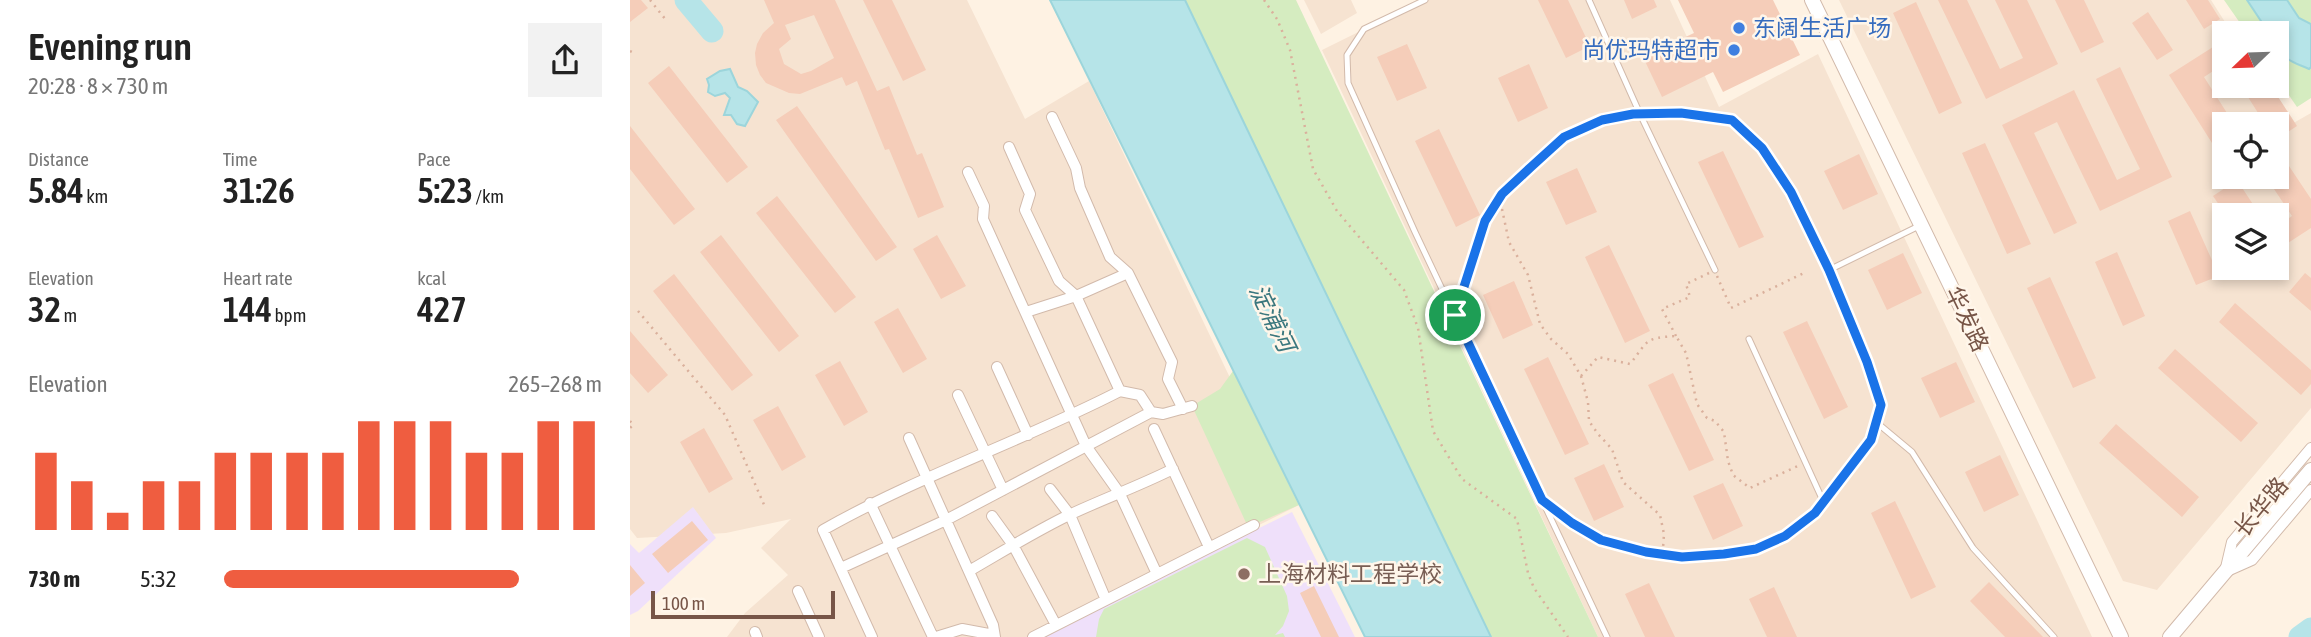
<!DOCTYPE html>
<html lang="en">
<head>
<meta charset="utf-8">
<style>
	body { margin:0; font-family:"Asap Condensed","Noto Sans SC",sans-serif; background:#f2f2f2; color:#222; height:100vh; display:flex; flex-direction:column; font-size:26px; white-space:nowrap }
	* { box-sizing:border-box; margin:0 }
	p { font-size:23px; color:#767676 }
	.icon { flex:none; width:38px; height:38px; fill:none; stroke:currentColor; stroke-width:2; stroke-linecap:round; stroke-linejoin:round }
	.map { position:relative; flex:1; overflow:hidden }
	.side { display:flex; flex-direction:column; background:#fff; width:630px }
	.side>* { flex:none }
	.needle { width:46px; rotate:247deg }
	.controls { position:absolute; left:1582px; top:21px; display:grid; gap:14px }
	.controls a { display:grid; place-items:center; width:77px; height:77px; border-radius:0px; background:#fff; box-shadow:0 4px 10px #0003; font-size:35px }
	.scale { position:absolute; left:21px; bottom:18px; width:184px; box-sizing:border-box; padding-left:7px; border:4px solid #775547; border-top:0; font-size:19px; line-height:24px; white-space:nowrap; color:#775547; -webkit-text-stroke:5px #fff6ea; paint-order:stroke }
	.pin { position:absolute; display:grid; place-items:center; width:60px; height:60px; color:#fff; margin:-30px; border:4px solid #fff; border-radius:50%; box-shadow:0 2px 7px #0007 }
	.round { display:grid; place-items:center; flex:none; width:74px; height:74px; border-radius:0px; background:#f2f2f2 }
	.summary { display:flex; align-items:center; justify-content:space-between; height:119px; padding:0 28px }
	h1 { font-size:38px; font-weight:600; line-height:52px }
	.figures { display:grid; grid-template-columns:repeat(3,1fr); gap:10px; height:119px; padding:7px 28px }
	.figures div { display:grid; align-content:center }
	.figures b { font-size:35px; font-weight:600 }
	.figures small { font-size:19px; font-weight:400 }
	.figures p { font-size:19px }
	.chart { height:196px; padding:14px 28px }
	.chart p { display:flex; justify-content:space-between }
	.chart svg { width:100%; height:126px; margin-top:7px; stroke:#ef5d40; stroke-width:6 }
	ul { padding:0 28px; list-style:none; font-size:23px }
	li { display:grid; grid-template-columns:112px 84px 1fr; align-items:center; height:52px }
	li i { height:18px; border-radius:9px; background:#ef5d40 }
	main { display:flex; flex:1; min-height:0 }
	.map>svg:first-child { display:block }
	.residential { fill:#f6e3d1; fill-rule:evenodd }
	.education { fill:#efe0fa }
	.green { fill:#d5ecc0 }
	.water { fill:#b6e4e8; stroke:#9cd5db; stroke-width:2 }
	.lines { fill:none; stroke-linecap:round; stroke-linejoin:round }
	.river { stroke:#b6e4e8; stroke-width:23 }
	.building { fill:#f5cdb9; fill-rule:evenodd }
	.service-casing { stroke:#d2baab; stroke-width:7 }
	.minor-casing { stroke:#d2baab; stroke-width:12 }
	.tertiary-casing { stroke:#d2baab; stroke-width:16 }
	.path { stroke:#dab09c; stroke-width:2.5; stroke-dasharray:2 5; stroke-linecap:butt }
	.service { stroke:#fff; stroke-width:5 }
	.minor { stroke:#fff; stroke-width:10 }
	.tertiary { stroke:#fff; stroke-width:14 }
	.route-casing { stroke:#fff; stroke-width:14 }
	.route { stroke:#1a73e8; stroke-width:9 }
	.shop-dot { fill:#3f7fe0; stroke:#fff6ea; stroke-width:2.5 }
	.education-dot { fill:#8d6e63; stroke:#fff6ea; stroke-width:2.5 }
	.labels { text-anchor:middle; stroke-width:5; stroke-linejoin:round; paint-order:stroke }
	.shop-label { font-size:23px; fill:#366cbe; stroke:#fff6ea; text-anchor:start }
	.street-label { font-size:23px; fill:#775547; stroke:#fff6ea }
	.education-label { font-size:23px; fill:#785e54; stroke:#fff6ea; text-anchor:start }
	.water-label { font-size:24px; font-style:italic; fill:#3a777e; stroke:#fff6ea }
</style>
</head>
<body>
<main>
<section class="side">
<div class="summary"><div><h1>Evening run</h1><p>20:28 · 8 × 730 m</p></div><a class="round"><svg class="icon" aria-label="share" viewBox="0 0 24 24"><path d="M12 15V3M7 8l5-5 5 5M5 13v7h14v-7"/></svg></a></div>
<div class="figures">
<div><p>Distance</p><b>5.84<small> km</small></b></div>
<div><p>Time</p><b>31:26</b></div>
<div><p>Pace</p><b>5:23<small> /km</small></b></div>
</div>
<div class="figures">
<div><p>Elevation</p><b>32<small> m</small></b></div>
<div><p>Heart rate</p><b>144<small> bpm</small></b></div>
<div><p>kcal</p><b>427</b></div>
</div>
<div class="chart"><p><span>Elevation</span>265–268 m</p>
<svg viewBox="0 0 160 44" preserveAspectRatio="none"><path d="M5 44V17M15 44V27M25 44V38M35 44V27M45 44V27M55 44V17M65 44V17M75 44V17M85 44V17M95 44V6M105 44V6M115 44V6M125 44V17M135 44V17M145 44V6M155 44V6"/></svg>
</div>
<ul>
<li><b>730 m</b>5:32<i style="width:78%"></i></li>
</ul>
</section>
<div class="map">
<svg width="1681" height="637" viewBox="0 0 1681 637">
	<rect width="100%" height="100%" fill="#fef2e3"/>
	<path class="residential" d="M0 0H337L395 119 459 81 602 382 669 505 407 637H97L115 613 158 575 131 548 161 519 96 533 7 538 0 529Z
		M674 0H721L727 13 691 34Z
		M793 0H1040L1089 107 1188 54 1462 637H968L692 50Z
		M1209 0H1581L1602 33H1594V86H1635L1660 125 1681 113V408L1527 590 1493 581ZM1594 124H1647V177H1594ZM1594 215H1647V268H1594Z"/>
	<path class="education" d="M63 507 86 538 8 611 0 615V544L9 553Z
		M662 512 725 637H407Z"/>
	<path class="green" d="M555 0H666L968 637H861Z
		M1594 0H1681V98L1667 107 1647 78V33H1617Z
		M603 371 669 505 618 527 562 406 590 389Z
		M617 538 635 547 657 596 659 611 653 626 645 635 653 633 655 637H466L469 619 474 609Z"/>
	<path class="water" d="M420 0H555L861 637H735Z
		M1617 0H1657L1669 18 1681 24V67L1679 69C1659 60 1647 59 1647 33H1639Z
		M100 69 108 87 117 91 128 102 115 126 107 124 101 115H94L100 98 95 93 85 96 78 92 79 85 77 79 90 71Z"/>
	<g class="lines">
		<path class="river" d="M56 0 82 31
			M1670 637 1681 629"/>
	</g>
	<path class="building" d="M0 0H11L18 8 0 22Z
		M134 0H205L247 91 259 86 287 155 292 153 314 207 288 218 259 149 255 150 227 81 216 86 212 77 170 94 159 93 136 83 130 75 126 65 125 53 127 44 133 33 144 23ZM184 15 204 58 181 71 171 74 154 64 149 49 161 39 155 25Z
		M233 0H262L296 70 273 81Z
		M908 0H938L960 46 936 58Z
		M994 0H1024L1027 7 1002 19Z
		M1048 0H1143L1170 55 1093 92 1083 72 1032 97 1013 57 1064 33Z
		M1308 0H1337L1370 69 1393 58 1365 0H1397L1428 64 1356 99Z
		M1425 0H1454L1474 42 1451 53Z
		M1556 0H1578L1590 19 1574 29Z
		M1286 2 1332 103 1309 114 1263 13Z
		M1518 12 1543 50 1527 60 1502 23Z
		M1594 40V64L1574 77 1604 124H1594V136L1582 143 1539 75Z
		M777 44 797 88 767 101 747 57Z
		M899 64 918 108 888 122 868 78Z
		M39 66 118 167 97 183 18 83Z
		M1490 67 1542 177 1470 211 1427 122 1404 133 1447 223 1424 234 1372 125 1444 90 1487 180 1510 169 1466 79Z
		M1611 86H1641L1667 126 1647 139V124H1635Z
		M167 106 267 247 246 261 146 120Z
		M0 126 65 209 44 225 0 169Z
		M809 129 850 215 826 227 785 141Z
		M1355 143 1401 244 1377 254 1332 153Z
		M1647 148 1681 199V228L1647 250V226L1662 216 1636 177H1647Z
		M1093 151 1134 237 1109 248 1068 162Z
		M1229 154 1248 194 1213 210 1194 171Z
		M947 168 967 212 936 225 916 182Z
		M1607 180 1630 215H1596L1583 196Z
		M147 196 226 297 205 313 126 213Z
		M1560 211 1589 276 1566 285 1538 221Z
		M91 235 169 336 149 352 70 252Z
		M307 235 336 286 311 299 283 249Z
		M979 245 1020 331 995 343 955 257Z
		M1487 252 1515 316 1493 326 1465 262Z
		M1273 253 1292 293 1257 310 1238 270Z
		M1675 273 1681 278V311L1659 292Z
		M44 274 123 375 102 391 23 291Z
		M1420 277 1466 378 1443 388 1397 288Z
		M884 281 903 325 873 339 853 295Z
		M1605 303 1681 370V384L1671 395 1589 322Z
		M268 308 297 359 273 373 244 322Z
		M1177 321 1218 407 1194 419 1153 332Z
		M0 331 38 375 18 393 0 373Z
		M1545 349 1628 423 1611 442 1528 368Z
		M918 357 959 444 935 455 894 369Z
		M210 361 238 412 214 426 185 375Z
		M1326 362 1345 402 1310 418 1291 378Z
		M1043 373 1084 460 1059 471 1018 385Z
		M148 406 176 457 152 471 123 420Z
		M1486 424 1569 497 1552 517 1469 443Z
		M74 428 103 479 79 493 50 442Z
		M1370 455 1389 495 1354 512 1335 472Z
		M974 464 994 507 964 521 944 478Z
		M1093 483 1113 526 1083 540 1063 496Z
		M1265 501 1306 587 1281 599 1241 513Z
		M62 521 78 540 38 573 22 554Z
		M0 565 15 583 0 596Z
		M1359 582 1413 637H1375L1340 601Z
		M1019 583 1045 637H1015L995 594Z
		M684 586 709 637H691L670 593Z
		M1144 587 1167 637H1137L1119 599Z"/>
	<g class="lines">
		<g class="service-casing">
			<path id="service" d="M795 0 734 29 717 55 718 83 785 232 977 637
				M959 0 1010 114 1085 270
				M1199 270 1291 225
				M825 315 855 221 872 194 934 137 972 120 1003 114 1050 113 1102 119 1132 148 1161 192 1199 270 1237 362 1251 405 1241 440 1185 514 1155 536 1126 549 1094 554 1052 557 1016 552 971 540 942 523 913 500
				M1119 339 1194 503
				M1246 422 1282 452 1343 548 1424 637"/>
		</g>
		<g class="minor-casing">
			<path id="minor" d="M422 117 446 168 450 188 480 257 498 273 542 362 538 379 553 409
				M379 147 400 194 395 210 429 281 446 296 490 391 510 395 521 412
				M338 172 354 206 353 219 456 446 490 494 527 574
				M396 312 446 296 498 273
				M367 367 398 435
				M328 395 373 490
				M524 429 579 547
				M279 438 363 625 365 637
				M1681 448 1602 542 1595 572 1622 560 1681 490
				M420 489 440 515 476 600
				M240 503 303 637
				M362 516 383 545 426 625
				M211 568 316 520 521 412 533 414 562 406
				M339 571C372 552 404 532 439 515 473 499 509 486 543 469
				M168 591 189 637
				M125 632 127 637
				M242 637 193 530C288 476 393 441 490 391
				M306 637 332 629 364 635
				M403 637 624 525"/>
		</g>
		<g class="tertiary-casing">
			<path id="tertiary" d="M1182 0 1491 637
				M1540 637 1681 470"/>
		</g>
		<path class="path" d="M20 0 36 20
			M634 0 647 19 660 50 683 169 707 211 774 290 788 328 803 431 832 479 887 519 898 573 904 588 938 637
			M0 51 2 52
			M872 209 879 242 898 275 910 324 921 339 938 354 951 376 958 402 959 421 968 434 982 449 993 482 1030 515 1034 534 1033 548
			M1087 276 1101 308 1174 273
			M8 311 95 415 135 507
			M1046 336 1032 309 1060 297 1056 284 1079 273
			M951 376 968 357 1000 364C1019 340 1014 338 1046 336L1056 353 1067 404 1077 418 1085 421 1094 432 1098 461 1103 475 1120 488 1170 465
			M0 421 3 425 0 428"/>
		<use href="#service" class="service"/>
		<use href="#minor" class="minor"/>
		<use href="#tertiary" class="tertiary"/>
	</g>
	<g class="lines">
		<g class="route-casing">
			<path id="route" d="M1051 113 1102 120 1132 148 1161 192 1199 270 1237 362 1251 405 1241 440 1185 513 1155 536 1126 549 1094 554 1052 557 1016 552 971 540 942 523 912 500 825 315 855 221 872 194 901 167 934 137 972 120 1003 114Z"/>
		</g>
		<use href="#route" class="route"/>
	</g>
	<g class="shop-dot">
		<circle cx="1109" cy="28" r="7"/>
		<circle cx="1104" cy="50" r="7"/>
	</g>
	<circle class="education-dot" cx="614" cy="574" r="7"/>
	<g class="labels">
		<g class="shop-label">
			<text x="1123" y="36">东阔生活广场</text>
			<text x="1090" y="58" text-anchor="end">尚优玛特超市</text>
		</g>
		<g class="street-label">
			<text transform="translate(1337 319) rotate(64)" y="8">华发路</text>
			<text transform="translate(1631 507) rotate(-50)" y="8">长华路</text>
		</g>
		<g class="education-label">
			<text x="628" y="582">上海材料工程学校</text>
		</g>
		<g class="water-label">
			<text transform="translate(642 318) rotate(64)" y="8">淀浦河</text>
		</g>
	</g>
</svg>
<div class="controls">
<a><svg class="needle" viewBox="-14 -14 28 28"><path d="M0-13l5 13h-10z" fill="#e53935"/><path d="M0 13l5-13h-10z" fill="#767676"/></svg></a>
<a><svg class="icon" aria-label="locate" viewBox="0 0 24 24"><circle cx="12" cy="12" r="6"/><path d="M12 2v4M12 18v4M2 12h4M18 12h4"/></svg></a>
<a><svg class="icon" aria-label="layers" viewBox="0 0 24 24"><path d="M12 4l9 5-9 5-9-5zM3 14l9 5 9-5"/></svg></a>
</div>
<div class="scale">100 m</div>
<div class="pin" style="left:825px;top:315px;background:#1e9e55"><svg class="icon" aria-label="arrive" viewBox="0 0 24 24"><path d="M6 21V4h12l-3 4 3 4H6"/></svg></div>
</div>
</main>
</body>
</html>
